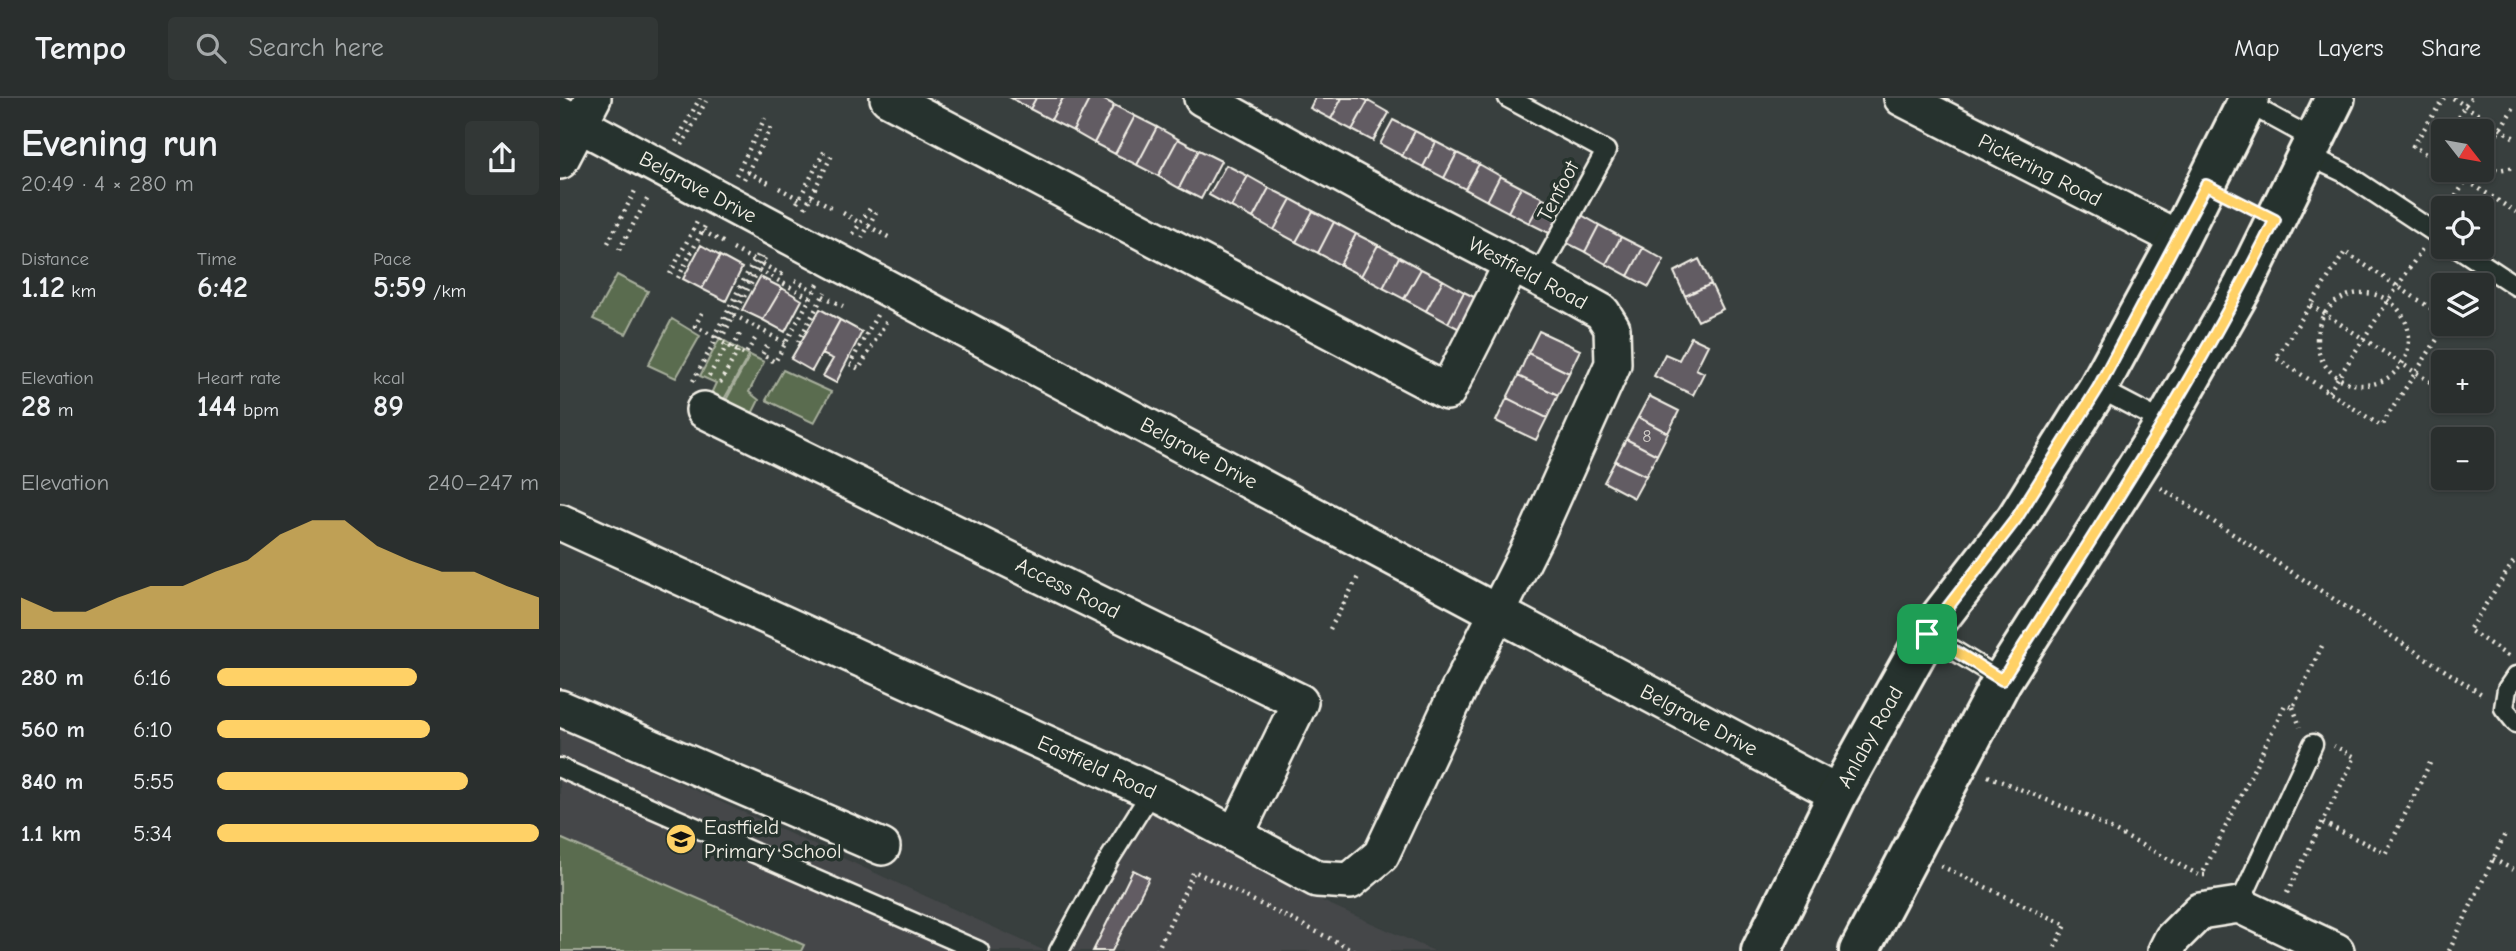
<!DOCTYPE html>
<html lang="en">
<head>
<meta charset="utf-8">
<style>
	body { margin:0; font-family:"Comic Neue",sans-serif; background:#323736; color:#f1f3f6; height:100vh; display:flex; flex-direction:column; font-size:26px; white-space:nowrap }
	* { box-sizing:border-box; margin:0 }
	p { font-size:23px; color:#a5a9aa }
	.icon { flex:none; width:38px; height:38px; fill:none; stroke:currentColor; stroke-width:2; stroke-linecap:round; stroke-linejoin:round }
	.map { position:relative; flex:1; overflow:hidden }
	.panel { display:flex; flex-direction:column; background:#2a2f2e; width:560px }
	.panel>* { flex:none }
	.needle { width:46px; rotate:121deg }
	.tools { position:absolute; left:1871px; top:21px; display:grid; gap:14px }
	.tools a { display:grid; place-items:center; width:63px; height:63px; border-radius:7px; background:#2a2f2e; box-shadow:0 2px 5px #0004,0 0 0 2px #464a4a; font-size:35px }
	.pin { position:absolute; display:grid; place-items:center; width:60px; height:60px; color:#fff; margin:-30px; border-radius:14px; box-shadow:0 4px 10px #0006 }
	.round { display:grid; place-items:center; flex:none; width:74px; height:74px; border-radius:7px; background:#323736 }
	.head { display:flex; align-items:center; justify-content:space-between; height:119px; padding:0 21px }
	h1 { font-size:38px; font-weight:600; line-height:52px }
	.stats { display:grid; grid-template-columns:repeat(3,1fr); gap:10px; height:119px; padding:7px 21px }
	.stats div { display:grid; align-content:center }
	.stats b { font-size:30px; font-weight:600 }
	.stats small { font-size:19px; font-weight:400 }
	.stats p { font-size:19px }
	.chart { height:196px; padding:14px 21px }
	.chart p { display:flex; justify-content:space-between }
	.chart svg { width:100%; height:126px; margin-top:7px; fill:#ffd166; opacity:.7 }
	ul { padding:0 21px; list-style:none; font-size:23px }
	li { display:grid; grid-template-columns:112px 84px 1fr; align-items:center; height:52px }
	li i { height:18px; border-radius:9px; background:#ffd166 }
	header { display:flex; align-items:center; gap:42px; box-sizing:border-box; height:98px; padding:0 35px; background:#2a2f2e; border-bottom:2px solid #464a4a }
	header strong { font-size:33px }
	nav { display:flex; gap:38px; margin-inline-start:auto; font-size:24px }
	.search { width:490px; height:63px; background:#323736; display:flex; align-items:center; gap:18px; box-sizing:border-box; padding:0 24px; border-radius:7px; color:#a5a9aa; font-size:26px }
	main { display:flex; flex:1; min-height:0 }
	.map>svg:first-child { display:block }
	.built { fill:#454749 }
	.green { fill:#5a6c4f; stroke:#a7ae9c; stroke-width:2 }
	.building { fill:#625b64; stroke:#f4f1e8; stroke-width:2 }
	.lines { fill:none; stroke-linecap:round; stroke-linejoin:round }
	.lane-casing { stroke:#f4f1e8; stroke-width:23 }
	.street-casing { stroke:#f4f1e8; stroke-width:40 }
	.secondary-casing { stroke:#f4f1e8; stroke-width:44 }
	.path { stroke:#f4f1e8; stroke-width:4.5; stroke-dasharray:2 5; stroke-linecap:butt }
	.lane { stroke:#26332d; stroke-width:18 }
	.street { stroke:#26332d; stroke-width:35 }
	.secondary { stroke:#26332d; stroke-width:38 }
	.route-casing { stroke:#fff; stroke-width:14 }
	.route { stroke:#ffd166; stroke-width:9 }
	.labels { text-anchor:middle; stroke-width:7; stroke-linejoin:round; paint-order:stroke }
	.number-label { font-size:18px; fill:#d0ccc7 }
	.street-label { font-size:21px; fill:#f4f1e8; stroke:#26332d }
	.poi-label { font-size:21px; fill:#f4f1e8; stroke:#26332d; text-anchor:start }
</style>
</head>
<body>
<header>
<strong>Tempo</strong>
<div class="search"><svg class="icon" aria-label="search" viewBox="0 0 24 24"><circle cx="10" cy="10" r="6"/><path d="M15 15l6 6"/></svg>Search here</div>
<nav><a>Map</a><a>Layers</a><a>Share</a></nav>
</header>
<main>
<section class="panel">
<div class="head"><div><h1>Evening run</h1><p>20:49 · 4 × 280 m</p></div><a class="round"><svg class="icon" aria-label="share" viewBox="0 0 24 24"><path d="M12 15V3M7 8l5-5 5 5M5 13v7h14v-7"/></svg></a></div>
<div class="stats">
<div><p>Distance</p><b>1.12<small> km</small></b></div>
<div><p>Time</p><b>6:42</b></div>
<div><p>Pace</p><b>5:59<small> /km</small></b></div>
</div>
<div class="stats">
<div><p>Elevation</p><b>28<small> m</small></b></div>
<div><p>Heart rate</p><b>144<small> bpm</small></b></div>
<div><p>kcal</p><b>89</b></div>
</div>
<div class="chart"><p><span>Elevation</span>240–247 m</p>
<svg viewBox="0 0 160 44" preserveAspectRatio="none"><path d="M0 44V33L10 38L20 38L30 33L40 29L50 29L60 24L70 20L80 11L90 6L100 6L110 15L120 20L130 24L140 24L150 29L160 33V44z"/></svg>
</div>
<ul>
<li><b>280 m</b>6:16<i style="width:62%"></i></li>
<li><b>560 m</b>6:10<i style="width:66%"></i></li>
<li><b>840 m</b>5:55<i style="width:78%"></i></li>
<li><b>1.1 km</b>5:34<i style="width:100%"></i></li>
</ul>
</section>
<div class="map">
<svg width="1956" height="853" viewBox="0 0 1956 853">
	<rect width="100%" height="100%" fill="#383f3e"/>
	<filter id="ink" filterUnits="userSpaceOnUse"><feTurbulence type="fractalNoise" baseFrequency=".0143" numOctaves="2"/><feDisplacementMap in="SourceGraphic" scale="14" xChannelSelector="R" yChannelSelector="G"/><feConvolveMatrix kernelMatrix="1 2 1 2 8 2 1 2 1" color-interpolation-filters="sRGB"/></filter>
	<g filter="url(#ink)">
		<path class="built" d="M0 630 485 853H0Z
			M570 704 740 793 874 853H493Z"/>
		<path class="green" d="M57 177 88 193 66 236 33 221Z
			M112 221 140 238 116 280 88 267Z
			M160 240 189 257 163 303 150 298 156 285 140 278Z
			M190 257 204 264 189 294 199 302 191 318 165 304Z
			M223 272 271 294 254 325 206 302Z
			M0 740 244 847 241 853H0Z"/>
		<path class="building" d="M451 0H476L470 11Z
			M476 0H503L491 22 470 11Z
			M503 0H530L513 33 491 22Z
			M530 0H541L554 7 534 45 513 33Z
			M755 0H782L771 21 750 10Z
			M782 0H801L808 3 792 32 771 21Z
			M808 3 829 15 813 43 792 32Z
			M554 7 575 18 555 56 534 45Z
			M575 18 597 29 577 67 555 56Z
			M833 22 855 33 842 58 820 46Z
			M597 29 618 41 598 78 577 67Z
			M855 33 876 44 863 69 842 58Z
			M618 41 639 52 619 90 598 78Z
			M876 44 897 55 884 80 863 69Z
			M639 52 661 63 641 101 619 90Z
			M897 55 919 66 905 91 884 80Z
			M919 66 940 78 927 103 905 91Z
			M666 67 688 78 671 109 649 97Z
			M688 78 709 90 693 120 671 109Z
			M940 78 961 89 948 114 927 103Z
			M961 89 983 100 969 125 948 114Z
			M709 90 731 101 714 132 693 120Z
			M983 100 1004 111 991 136 969 125Z
			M731 101 753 113 736 144 714 132Z
			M753 113 774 124 758 155 736 144Z
			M1018 115 1039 127 1025 154 1003 143Z
			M774 124 796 136 780 167 758 155Z
			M1039 127 1061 139 1046 166 1025 154Z
			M796 136 818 147 801 178 780 167Z
			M1061 139 1083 150 1068 178 1046 166Z
			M141 147 160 158 142 191 123 181Z
			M818 147 839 159 823 190 801 178Z
			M1083 150 1104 162 1089 189 1068 178Z
			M160 158 182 170 166 203 142 191Z
			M839 159 861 171 844 201 823 190Z
			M1139 161 1151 186 1125 198 1114 174Z
			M861 171 883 182 866 213 844 201Z
			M200 179 222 190 203 222 182 212Z
			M883 182 904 194 888 225 866 213Z
			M1151 186 1163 211 1138 223 1125 198Z
			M222 190 242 202 225 234 203 222Z
			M904 194 926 205 909 236 888 225Z
			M260 211 280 222 252 273 231 261Z
			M280 222 302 234 276 285 263 278 273 261 262 256Z
			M979 233 1020 252 1009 275 968 255Z
			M1131 239 1148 247 1136 271 1144 275 1133 297 1094 278 1105 256 1119 262Z
			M968 255 1009 275 998 297 958 278Z
			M958 278 998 297 987 320 947 300Z
			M1089 298 1119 313 1108 335 1078 319Z
			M947 300 987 320 976 342 936 323Z
			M1078 319 1108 335 1097 357 1066 341Z
			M1066 341 1097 357 1086 378 1055 363Z
			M1055 363 1086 378 1074 400 1044 384Z
			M573 772 589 780 552 853H533Z"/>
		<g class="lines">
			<g class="lane-casing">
				<path id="lane" d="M948 0 1046 53 977 179
					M1687 5 1755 42
					M1747 57 1783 74 1883 140
					M1897 149 1956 188
					M1538 290 1605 325
					M1367 536 1442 582
					M1956 578 1947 591 1944 610 1956 625
					M0 670 419 853
					M1679 807 1753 646
					M499 853 550 760 592 693"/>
			</g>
			<g class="street-casing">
				<path id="street" d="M328 0 887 294 952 166
					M1342 0 1619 141
					M0 16 1278 696
					M0 63 33 0
					M144 312 740 604 676 736
					M0 424 602 698 757 781 790 783 821 757 897 595 978 433 1053 266 1052 230 1042 214 1008 195 802 88 642 0
					M0 610 322 749
					M1606 853 1612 841 1640 813 1679 807 1776 853"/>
			</g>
			<g class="secondary-casing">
				<path id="secondary" d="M1201 853 1278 696 1367 536 1456 421 1538 290 1619 141 1689 0
					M1299 853 1442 582 1605 325 1682 190 1775 0"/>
			</g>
			<path class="path" d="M1893 0 1956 41
				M1899 33C1896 21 1903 8 1911 0
				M116 44 140 0
				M122 47 146 3
				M1922 59 1956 6
				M1883 67 1853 48 1884 0
				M1922 67 1938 72 1956 69
				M1890 72 1956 114
				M188 74 211 86
				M176 77 205 20
				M184 81 213 25
				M219 90 239 101
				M251 98 271 109
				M237 105 265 52
				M245 110 272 57
				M1888 110 1913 72
				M283 115 300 125
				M308 128 332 141
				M143 133 166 146
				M293 136 311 109
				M302 140 316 114
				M48 145 76 91
				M173 151 194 162
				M59 152 89 98
				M202 166 221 176 224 171
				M199 172 250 200
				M110 176 137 124
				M118 180 145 128
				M235 182 254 193
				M1757 241a46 46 0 1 1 92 0a46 46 0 1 1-92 0Z
				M263 198 283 208
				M1751 207 1878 289
				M142 215 135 228 154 238 197 157
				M174 217 225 245
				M317 217 290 266 299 271 326 224
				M1883 218 1785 154 1716 260 1821 328 1887 226
				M195 241 185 257 160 243 205 160
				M238 244 265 194
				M207 248 202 257 215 264 258 186
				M172 250 181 234
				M149 278 167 247
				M133 283 201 159
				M160 285 178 253
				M1769 294 1862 151
				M1601 390 1923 597
				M770 531 799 477
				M1948 558 1909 532 1956 460
				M1733 609 1740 629
				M1428 678 1526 718 1641 778
				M1763 725 1826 755 1871 663
				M1933 761 1956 773
				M1381 768 1506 827 1493 853
				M1645 777H1642L1725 607 1733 609 1762 548
				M1727 795 1795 659 1774 648
				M597 853 634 773 795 853
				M1889 853 1946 734"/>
			<use href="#lane" class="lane"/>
			<use href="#street" class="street"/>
			<use href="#secondary" class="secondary"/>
		</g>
	</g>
	<g class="lines" filter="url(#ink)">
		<g class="route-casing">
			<path id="route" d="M1646 87 1715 122C1636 282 1538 431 1442 582L1367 536 1456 421 1538 290Z"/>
		</g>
		<use href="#route" class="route"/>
	</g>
	<defs>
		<g id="school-disc" transform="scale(1.575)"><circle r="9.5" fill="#ffd166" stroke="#26332d"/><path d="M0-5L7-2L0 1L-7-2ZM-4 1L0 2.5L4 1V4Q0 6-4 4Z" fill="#111"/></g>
	</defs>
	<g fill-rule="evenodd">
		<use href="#school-disc" x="121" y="741"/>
	</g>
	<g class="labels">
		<g class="number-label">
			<text x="1087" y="344">8</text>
		</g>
		<g class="street-label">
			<text transform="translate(1480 72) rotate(27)" y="7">Pickering Road</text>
			<text transform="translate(138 89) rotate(28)" y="7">Belgrave Drive</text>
			<text transform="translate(998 93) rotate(-62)" y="7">Tenfoot</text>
			<text transform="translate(968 175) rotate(28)" y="7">Westfield Road</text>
			<text transform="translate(639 355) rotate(28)" y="7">Belgrave Drive</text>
			<text transform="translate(508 490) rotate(26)" y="7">Access Road</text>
			<text transform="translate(1139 622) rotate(28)" y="7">Belgrave Drive</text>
			<text transform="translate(1310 639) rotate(-61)" y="7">Anlaby Road</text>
			<text transform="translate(537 669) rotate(24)" y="7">Eastfield Road</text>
		</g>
		<g class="poi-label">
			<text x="144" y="736">Eastfield<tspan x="144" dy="24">Primary School</tspan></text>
		</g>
	</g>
</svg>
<div class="tools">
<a><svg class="needle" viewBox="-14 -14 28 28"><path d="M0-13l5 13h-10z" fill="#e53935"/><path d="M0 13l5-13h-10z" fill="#a5a9aa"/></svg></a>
<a><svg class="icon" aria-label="locate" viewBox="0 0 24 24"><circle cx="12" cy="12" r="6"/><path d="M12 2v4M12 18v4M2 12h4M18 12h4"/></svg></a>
<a><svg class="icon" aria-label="layers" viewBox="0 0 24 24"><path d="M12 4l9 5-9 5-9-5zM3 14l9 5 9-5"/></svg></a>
<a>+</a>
<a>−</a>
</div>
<div class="pin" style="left:1367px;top:536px;background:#1e9e55"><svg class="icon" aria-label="arrive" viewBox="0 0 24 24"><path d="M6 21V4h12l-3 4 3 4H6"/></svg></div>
</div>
</main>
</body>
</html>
